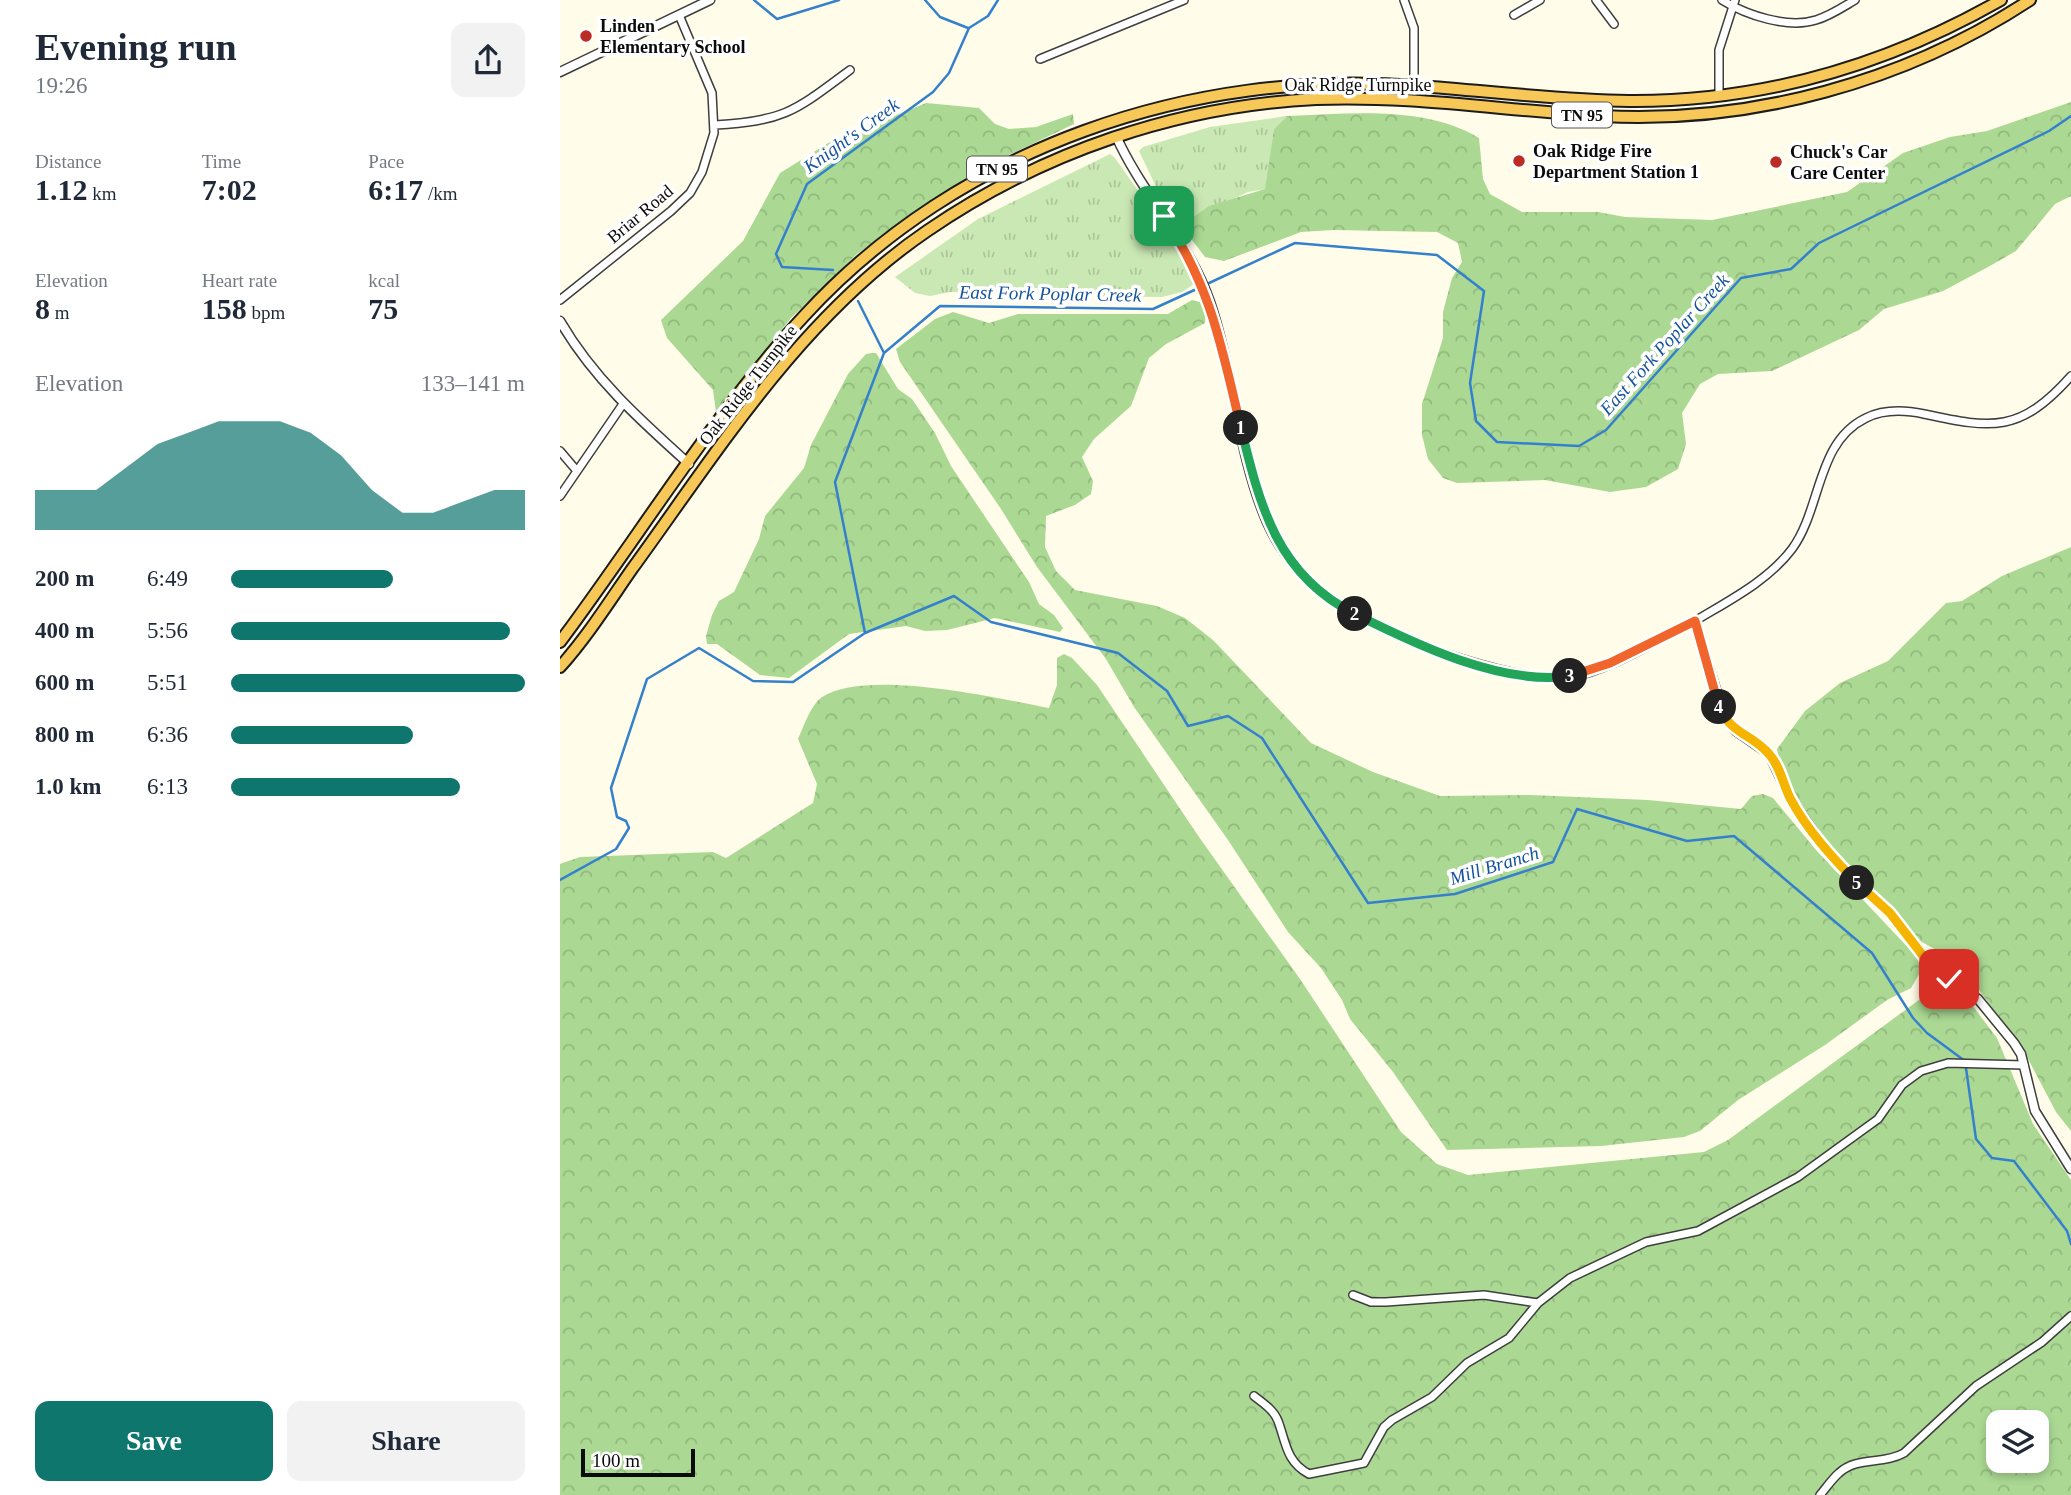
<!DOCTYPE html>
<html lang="en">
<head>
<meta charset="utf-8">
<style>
	body { margin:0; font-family:Georgia,serif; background:#f2f2f3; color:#1f2937; height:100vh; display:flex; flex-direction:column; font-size:26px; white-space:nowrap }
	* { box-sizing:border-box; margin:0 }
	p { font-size:23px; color:#747a83 }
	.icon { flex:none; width:38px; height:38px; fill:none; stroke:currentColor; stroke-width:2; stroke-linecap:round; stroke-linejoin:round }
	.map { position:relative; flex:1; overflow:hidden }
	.panel { display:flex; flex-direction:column; background:#fff; width:560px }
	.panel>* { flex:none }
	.controls { position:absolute; left:1426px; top:1410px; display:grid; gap:14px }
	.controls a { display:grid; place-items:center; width:63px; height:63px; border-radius:14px; background:#fff; box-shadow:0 4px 10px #0003; font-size:35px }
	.scale { position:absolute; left:21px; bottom:18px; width:114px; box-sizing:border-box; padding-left:7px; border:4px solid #0b0b0b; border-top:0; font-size:19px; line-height:24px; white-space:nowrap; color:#0b0b0b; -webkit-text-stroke:5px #fff; paint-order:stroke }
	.pin { position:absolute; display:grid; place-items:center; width:60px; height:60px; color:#fff; margin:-30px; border-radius:14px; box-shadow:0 4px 10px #0006 }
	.km { position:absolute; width:35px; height:35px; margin:-18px; border-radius:50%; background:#222; color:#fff; font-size:19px; line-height:35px; text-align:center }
	.round { display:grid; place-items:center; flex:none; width:74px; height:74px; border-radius:14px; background:#f2f2f3 }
	.overview { display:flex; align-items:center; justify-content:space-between; height:119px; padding:0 35px }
	h1 { font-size:38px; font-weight:700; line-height:52px }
	.figures { display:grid; grid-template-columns:repeat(3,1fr); gap:10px; height:119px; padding:7px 35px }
	.figures div { display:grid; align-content:center }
	.figures b { font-size:30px; font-weight:700 }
	.figures small { font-size:19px; font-weight:400 }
	.figures p { font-size:19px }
	.chart { height:196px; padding:14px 35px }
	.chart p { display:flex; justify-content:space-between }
	.chart svg { width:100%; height:126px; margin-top:7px; fill:#0f766e; opacity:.7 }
	.cta { display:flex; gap:14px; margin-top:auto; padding:14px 35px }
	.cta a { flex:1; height:80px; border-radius:14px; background:#0f766e; color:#fff; font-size:28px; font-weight:700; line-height:80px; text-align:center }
	.cta a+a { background:#f2f2f3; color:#1f2937 }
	ul { padding:0 35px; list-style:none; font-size:23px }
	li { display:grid; grid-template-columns:112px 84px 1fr; align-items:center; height:52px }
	li i { height:18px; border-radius:9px; background:#0f766e }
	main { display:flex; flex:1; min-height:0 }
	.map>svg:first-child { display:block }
	.grass { fill:url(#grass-tufts) }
	.forest { fill:url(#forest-crowns); fill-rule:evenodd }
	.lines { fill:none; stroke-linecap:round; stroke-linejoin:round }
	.stream { stroke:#3580cd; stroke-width:2.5 }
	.minor-casing { stroke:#3e3e3e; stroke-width:10 }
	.tertiary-casing { stroke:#3e3e3e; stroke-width:11 }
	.trunk-casing { stroke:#1c1c1c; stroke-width:14 }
	.minor { stroke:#fff; stroke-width:7 }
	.tertiary { stroke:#fff; stroke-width:8 }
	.trunk { stroke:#f7c858; stroke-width:10 }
	.split-1-casing { stroke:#fff; stroke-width:14 }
	.split-2-casing { stroke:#fff; stroke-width:14 }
	.split-3-casing { stroke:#fff; stroke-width:14 }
	.split-4-casing { stroke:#fff; stroke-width:14 }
	.split-5-casing { stroke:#fff; stroke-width:14 }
	.split-6-casing { stroke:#fff; stroke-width:14 }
	.split-1 { stroke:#f0652b; stroke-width:9 }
	.split-2 { stroke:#22a559; stroke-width:9 }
	.split-3 { stroke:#22a559; stroke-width:9 }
	.split-4 { stroke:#f0652b; stroke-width:9 }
	.split-5 { stroke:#f5b400; stroke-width:9 }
	.split-6 { stroke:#f5b400; stroke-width:9 }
	.poi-dot { fill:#bb2d24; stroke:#fff; stroke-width:2.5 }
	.labels { text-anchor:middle; stroke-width:7; stroke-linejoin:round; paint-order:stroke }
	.shield { fill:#fff; stroke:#545454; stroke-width:2 }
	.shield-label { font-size:16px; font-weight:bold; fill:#0b0b0b }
	.poi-label { font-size:18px; font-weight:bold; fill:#0b0b0b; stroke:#fff; text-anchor:start }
	.street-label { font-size:18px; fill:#0b0b0b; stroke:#fff }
	.water-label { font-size:19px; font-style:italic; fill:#15539c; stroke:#fff }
</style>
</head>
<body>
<main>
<section class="panel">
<div class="overview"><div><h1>Evening run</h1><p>19:26</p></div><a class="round"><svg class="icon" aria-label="share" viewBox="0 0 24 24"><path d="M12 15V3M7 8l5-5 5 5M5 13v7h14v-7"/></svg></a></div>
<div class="figures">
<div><p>Distance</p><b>1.12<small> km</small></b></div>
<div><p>Time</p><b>7:02</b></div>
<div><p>Pace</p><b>6:17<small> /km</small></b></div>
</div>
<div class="figures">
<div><p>Elevation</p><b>8<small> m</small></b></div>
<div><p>Heart rate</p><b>158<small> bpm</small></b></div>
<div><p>kcal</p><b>75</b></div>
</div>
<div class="chart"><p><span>Elevation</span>133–141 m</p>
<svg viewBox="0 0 160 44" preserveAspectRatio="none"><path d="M0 44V30L10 30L20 30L30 22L40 14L50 10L60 6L70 6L80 6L90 10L100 18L110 30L120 38L130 38L140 34L150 30L160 30V44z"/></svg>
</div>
<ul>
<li><b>200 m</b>6:49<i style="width:55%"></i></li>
<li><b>400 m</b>5:56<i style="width:95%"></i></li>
<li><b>600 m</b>5:51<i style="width:100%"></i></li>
<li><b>800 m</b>6:36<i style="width:62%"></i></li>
<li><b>1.0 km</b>6:13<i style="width:78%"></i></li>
</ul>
<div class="cta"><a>Save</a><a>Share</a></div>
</section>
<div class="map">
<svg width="1511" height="1495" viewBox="0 0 1511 1495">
	<defs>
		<pattern id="grass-tufts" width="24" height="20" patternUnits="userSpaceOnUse" patternTransform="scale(1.75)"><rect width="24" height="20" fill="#cae8b4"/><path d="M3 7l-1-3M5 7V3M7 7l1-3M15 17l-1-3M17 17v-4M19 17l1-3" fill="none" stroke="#acc699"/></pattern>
		<pattern id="forest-crowns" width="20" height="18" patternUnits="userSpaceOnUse" patternTransform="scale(1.75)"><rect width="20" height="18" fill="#abd993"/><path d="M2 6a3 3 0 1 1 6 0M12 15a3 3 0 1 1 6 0" fill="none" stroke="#92b97d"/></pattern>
	</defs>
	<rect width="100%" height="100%" fill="#fffde9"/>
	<path class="grass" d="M727 116 714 129 706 189 688 192 631 219 629 236 600 195 579 151 583 147 650 127Z
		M550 154 555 158 622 253 634 284 622 292 602 297 488 296 462 291 390 292 370 296 355 293 335 277 418 219Z"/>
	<path class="forest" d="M1511 102V196L1495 204 1456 251 1428 267 1383 291 1324 309 1299 330 1212 371 1158 374 1140 384 1122 413 1126 444 1118 469 1086 487 1050 492 985 480 897 483 883 478 868 459 862 435V404L883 338V312L892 278 902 262 898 243 877 232 773 230 741 232 664 261 645 257 629 236 631 219 649 206 705 189 714 129 727 116C789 114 864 105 919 138L923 179 930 194 962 212H1038L1065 217 1152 220 1287 192 1343 153 1390 137 1427 131Z
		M366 103 419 108 435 124 449 129 476 127 513 114 514 124 449 155 385 191 297 254 231 318 156 412 153 390 107 338 101 320 183 241 220 173 270 142Z
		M632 300 640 302 646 309 645 323 606 344 589 358 571 406 534 439 522 457 533 481 531 494 515 505 486 516 485 547 496 571 515 590 597 606 625 618 653 640 751 743 813 772 880 796 971 795 1088 800 1181 809 1192 796 1203 794 1213 798 1256 850 1356 956 1362 969 1351 988 1327 1000 1265 1045 1178 1100 1140 1131 1124 1137 1041 1146 887 1150 833 1072 790 1019 782 1000 761 968 728 932 668 840 574 707 546 659 477 567 441 509 340 362 336 349 375 319 393 312 429 323 458 314H608Z
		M312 353H316L338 389 352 399 375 433 391 466 469 582 479 604 494 615 503 628 500 632 435 618 387 630 365 631 346 626 289 634 229 678 200 675 157 644H147L146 636 152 615 159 601 174 592 199 539 205 516 244 468 251 445 288 374 306 354Z
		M1511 547V1131L1496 1112 1467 1057 1400 963 1351 936 1268 846 1240 807 1220 767 1217 749 1245 711 1280 683 1328 661 1386 603 1402 601 1442 576Z
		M504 654 512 658 537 685 639 837 740 979 841 1132 877 1164 908 1175 1144 1152 1168 1140 1378 986 1412 1005 1437 1038 1473 1124 1511 1180V1495H0V864L20 857 153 852 166 858 253 803 257 784 238 739C244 726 250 706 262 697 307 668 437 698 489 708L497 685V658ZM1438 1423H1477V1461H1438Z"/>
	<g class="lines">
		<path class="stream" d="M194 0 217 19 279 0
			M365 0 380 17 408 28
			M273 270 222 267 216 254 247 184 373 92 389 73 409 28 428 16 438 0
			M647 284 735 243 877 255 924 291 910 383 916 421 937 442 1019 446 1046 430 1181 278 1231 269 1259 243 1489 131 1511 116
			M298 301 324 353
			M305 633 275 482 324 353 380 306 593 309 641 287
			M0 880 56 849 69 828 66 821 57 817 51 788 87 679 139 648 193 681 233 682 305 633 394 596 431 622 558 653 607 691 628 726 668 716 702 738 808 903 895 894 993 862 1017 809 1127 841 1174 836 1312 953 1353 1018 1367 1033 1405 1061 1416 1139 1432 1158 1454 1161 1507 1231 1511 1244"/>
		<g class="minor-casing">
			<path id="minor" d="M844 0 854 28V86
				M1036 0 1054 24
				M1162 0C1186 15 1228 29 1256 20 1270 16 1283 7 1295 0
				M954 15 980 0
				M480 59 624 0
				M1159 96V50L1175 0
				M155 125C225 121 235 111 290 70
				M0 300 111 211 130 193 142 172 154 133 152 93 119 15
				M0 451 17 471
				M0 496 63 404
				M1135 621C1168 601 1208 581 1232 549 1262 508 1256 442 1306 418 1324 409 1345 410 1364 414 1433 429 1460 433 1511 376
				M793 1295 811 1302H826L924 1295 978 1303
				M694 1396C703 1403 714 1410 718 1421 726 1442 726 1462 749 1474L804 1463 824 1427 832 1420 872 1397 907 1363 949 1338 978 1303 1010 1278 1086 1242 1138 1231 1238 1177 1318 1119 1342 1085 1361 1071 1388 1063 1464 1065
				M1260 1495C1266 1488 1272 1479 1279 1473 1297 1456 1323 1465 1344 1453L1416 1386 1482 1342 1511 1316"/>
		</g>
		<g class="tertiary-casing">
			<path id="tertiary" d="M0 72 150 0
				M556 136C582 194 629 241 650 302 674 373 677 453 707 522 720 551 741 577 766 596 809 631 954 686 1009 677 1053 669 1095 640 1135 621L1165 719 1176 731 1209 754 1230 798 1264 847 1296 883 1330 913 1371 966 1418 999 1454 1043 1461 1054 1475 1111 1511 1169
				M0 321C33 378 80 420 129 464"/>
		</g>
		<g class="trunk-casing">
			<path id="trunk" d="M0 642C80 535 154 413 244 316 399 147 632 68 858 86 928 91 999 100 1069 101 1201 102 1327 65 1441 0
				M0 667C27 637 49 602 72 569 160 448 241 317 367 231 482 152 617 106 756 99 851 95 947 111 1042 116 1191 124 1345 82 1470 0"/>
		</g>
		<use href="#minor" class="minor"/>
		<use href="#tertiary" class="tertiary"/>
		<use href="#trunk" class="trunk"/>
	</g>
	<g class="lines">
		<g class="split-1-casing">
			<path id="split-1" d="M604 216C652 290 661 345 681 428"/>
		</g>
		<g class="split-2-casing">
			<path id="split-2" d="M681 428C700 506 717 575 795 614"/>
		</g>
		<g class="split-3-casing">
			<path id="split-3" d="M795 614C855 644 942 686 1010 676"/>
		</g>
		<g class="split-4-casing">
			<path id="split-4" d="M1010 676 1050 663 1135 621 1159 707"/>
		</g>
		<g class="split-5-casing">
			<path id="split-5" d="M1159 707C1170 733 1193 735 1209 754 1220 766 1223 784 1230 798 1247 830 1272 857 1297 883"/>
		</g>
		<g class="split-6-casing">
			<path id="split-6" d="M1297 883 1330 913 1371 966 1389 979"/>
		</g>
		<use href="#split-1" class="split-1"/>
		<use href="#split-2" class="split-2"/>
		<use href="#split-3" class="split-3"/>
		<use href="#split-4" class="split-4"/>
		<use href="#split-5" class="split-5"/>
		<use href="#split-6" class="split-6"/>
	</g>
	<g class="poi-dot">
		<circle cx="26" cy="36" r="7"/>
		<circle cx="959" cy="161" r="7"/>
		<circle cx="1216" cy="162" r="7"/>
	</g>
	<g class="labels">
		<g class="shield">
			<rect x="992" y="102.5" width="60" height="25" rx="5"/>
			<rect x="407" y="156.5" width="60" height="25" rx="5"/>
		</g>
		<g class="shield-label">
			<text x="1022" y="121">TN 95</text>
			<text x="437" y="175">TN 95</text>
		</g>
		<g class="poi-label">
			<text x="40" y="32">Linden<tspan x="40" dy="21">Elementary School</tspan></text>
			<text x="973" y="157">Oak Ridge Fire<tspan x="973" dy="21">Department Station 1</tspan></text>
			<text x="1230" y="158">Chuck's Car<tspan x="1230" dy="21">Care Center</tspan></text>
		</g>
		<g class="street-label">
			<text x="798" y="91">Oak Ridge Turnpike</text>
			<text transform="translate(80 214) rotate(-40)" y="6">Briar Road</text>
			<text transform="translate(188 385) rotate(-52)" y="6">Oak Ridge Turnpike</text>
		</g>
		<g class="water-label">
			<text transform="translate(291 135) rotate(-36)" y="7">Knight's Creek</text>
			<text transform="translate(490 293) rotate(1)" y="7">East Fork Poplar Creek</text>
			<text transform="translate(1104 344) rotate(-48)" y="7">East Fork Poplar Creek</text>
			<text transform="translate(934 865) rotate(-17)" y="7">Mill Branch</text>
		</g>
	</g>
</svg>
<div class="controls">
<a><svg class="icon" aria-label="layers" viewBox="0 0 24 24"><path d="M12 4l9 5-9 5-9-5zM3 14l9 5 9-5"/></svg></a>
</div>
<div class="scale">100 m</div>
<div class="pin" style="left:604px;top:216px;background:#1e9e55"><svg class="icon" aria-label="arrive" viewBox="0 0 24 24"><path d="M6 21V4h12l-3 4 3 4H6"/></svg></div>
<div class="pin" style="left:1389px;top:979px;background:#d93025"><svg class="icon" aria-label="check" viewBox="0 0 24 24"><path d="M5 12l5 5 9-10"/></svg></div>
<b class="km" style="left:681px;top:428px">1</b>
<b class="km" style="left:795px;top:614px">2</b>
<b class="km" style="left:1010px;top:676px">3</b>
<b class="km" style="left:1159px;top:707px">4</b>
<b class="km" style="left:1297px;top:883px">5</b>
</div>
</main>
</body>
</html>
